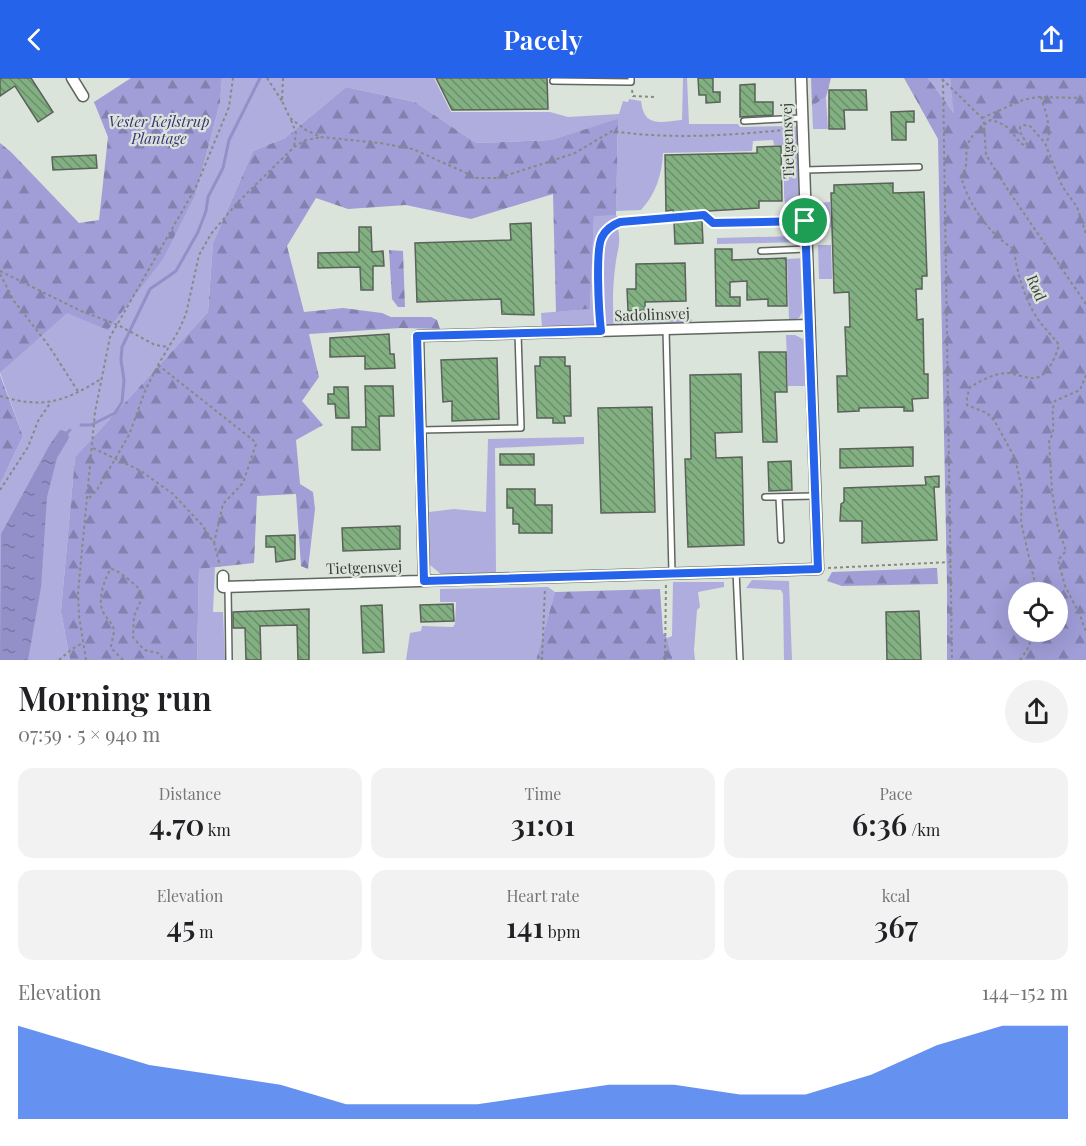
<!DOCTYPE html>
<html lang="en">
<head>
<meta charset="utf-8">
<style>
	body { margin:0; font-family:"Playfair Display",serif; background:#f2f2f2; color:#202124; height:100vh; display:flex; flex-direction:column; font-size:22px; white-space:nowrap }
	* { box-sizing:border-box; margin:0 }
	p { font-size:20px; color:#757577 }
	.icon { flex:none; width:33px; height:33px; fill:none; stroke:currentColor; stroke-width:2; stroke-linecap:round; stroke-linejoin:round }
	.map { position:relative; height:582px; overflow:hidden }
	.panel { display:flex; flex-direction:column; background:#fff; flex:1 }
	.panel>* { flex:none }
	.tools { position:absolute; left:1008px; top:504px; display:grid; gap:12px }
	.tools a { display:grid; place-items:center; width:60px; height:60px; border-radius:50%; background:#fff; box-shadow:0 6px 24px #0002; font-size:30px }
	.pin { position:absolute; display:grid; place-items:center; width:51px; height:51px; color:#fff; margin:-26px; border:3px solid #fff; border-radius:50%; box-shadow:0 2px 6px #0007 }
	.round { display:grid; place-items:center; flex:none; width:63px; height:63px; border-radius:32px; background:#f2f2f2 }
	.head { display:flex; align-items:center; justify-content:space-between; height:102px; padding:0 18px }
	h1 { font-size:33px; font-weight:600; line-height:45px }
	.figures { display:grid; grid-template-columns:repeat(3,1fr); gap:9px; height:102px; padding:6px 18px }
	.figures div { display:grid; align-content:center; border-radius:15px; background:#f2f2f2; text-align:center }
	.figures b { font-size:30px; font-weight:600 }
	.figures small { font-size:16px; font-weight:400 }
	.figures p { font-size:16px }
	.chart { height:168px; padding:12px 18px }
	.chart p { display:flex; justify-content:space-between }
	.chart svg { width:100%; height:108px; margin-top:6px; fill:#2563eb; opacity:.7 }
	header { display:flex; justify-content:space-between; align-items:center; height:78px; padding:0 18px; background:#2563eb; color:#fff; font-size:27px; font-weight:600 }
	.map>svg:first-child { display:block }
	.green { fill:#afadde }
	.forest { fill:url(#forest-firs); fill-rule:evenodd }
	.water { fill:url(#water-ripples) }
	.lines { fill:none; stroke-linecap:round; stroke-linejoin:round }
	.stream { stroke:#9390c9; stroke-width:3 }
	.building { fill:url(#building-back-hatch); stroke:#5a625a; stroke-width:1.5 }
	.lane-casing { stroke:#5f675f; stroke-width:8 }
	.street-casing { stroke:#5f675f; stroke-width:13 }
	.path { stroke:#858b84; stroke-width:2; stroke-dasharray:3 3; stroke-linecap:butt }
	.lane { stroke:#fff; stroke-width:5 }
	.street { stroke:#fff; stroke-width:10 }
	.route-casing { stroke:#fff; stroke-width:12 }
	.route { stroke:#2563eb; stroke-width:8 }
	.labels { text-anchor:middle; stroke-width:4.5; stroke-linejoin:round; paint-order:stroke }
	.park-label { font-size:15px; font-style:italic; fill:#3d3277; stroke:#dbe4da }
	.street-label { font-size:15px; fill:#3a3e3a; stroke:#dbe4da }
</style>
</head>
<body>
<header><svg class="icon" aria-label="back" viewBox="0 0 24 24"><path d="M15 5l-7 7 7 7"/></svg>Pacely<svg class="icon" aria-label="share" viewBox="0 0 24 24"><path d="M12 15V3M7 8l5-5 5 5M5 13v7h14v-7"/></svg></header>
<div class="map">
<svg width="1086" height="582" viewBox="0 0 1086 582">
	<defs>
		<pattern id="forest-firs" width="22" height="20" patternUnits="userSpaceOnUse" patternTransform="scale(1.5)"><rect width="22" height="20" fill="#a09dd7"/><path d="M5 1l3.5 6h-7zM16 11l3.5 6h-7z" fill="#8381af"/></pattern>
		<pattern id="water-ripples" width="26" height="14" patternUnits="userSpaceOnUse" patternTransform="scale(1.5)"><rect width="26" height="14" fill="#9390c9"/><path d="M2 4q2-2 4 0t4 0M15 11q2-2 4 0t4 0" fill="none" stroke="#7977a4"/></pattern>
		<pattern id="building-back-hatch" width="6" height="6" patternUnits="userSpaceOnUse" patternTransform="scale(1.5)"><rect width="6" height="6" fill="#82b082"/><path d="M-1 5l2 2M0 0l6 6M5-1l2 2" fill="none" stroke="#6b916b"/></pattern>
	</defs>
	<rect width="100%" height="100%" fill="#dbe4da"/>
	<path class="green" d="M222 0H434L451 34H550L568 39 619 36 623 23 628 24 629 21 641 23C644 50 661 44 682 42L683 0H687L689 46H738L740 49 798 48 799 132 794 136 787 138 784 118V67H774L773 62 753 63 752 73 663 75C662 96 656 116 641 132L616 133 618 42 551 62 476 65 415 24 346 9 285 60 253 73 213 165 208 234 75 379 61 533 70 582H0V406L23 358 0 295 196 115 220 25Z
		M928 0H950L955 36Z
		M826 19 828 51H813L812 28Z
		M830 124 831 149H817V125Z
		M594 137H616L619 141C616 142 612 142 610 144 587 158 596 223 596 247L593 249 542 250 541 235 590 231Z
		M618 151C621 166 618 169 616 183 613 204 612 224 614 244H623L622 249 606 246 601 224V172C605 162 609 154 618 151Z
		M799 155H802V164L717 166V160L798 158Z
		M818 167H831L832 201H819Z
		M804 180 805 229 799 240 789 243 787 181Z
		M689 239 692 242 690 245 635 248 634 244Z
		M786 257H795L805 262 806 308H788Z
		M584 359V366L495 370 496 494 442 497 430 487 429 434 454 431 486 434 488 361Z
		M215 489 213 534H223L225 582H197L199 491Z
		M752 502 789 503 792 582H784L783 516 781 512 746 510Z
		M673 504H724V509L698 514 700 529 697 532 694 572 695 582H673L667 560 672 558Z
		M548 509 555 514 536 582H406L410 555 421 553 422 548 453 549 455 546 456 524H440V511Z"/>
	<path class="forest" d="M131 0H222L220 25 196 115 163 181 108 252 67 235 0 295V65L11 74 79 145 99 142 108 59 94 24Z
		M811 0H831L826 19 812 28Z
		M904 0H928L954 35 950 0H1086V582H947V505L938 61ZM1018 514H1058V554H1018Z
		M346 9 415 24 476 65 551 62 618 41 616 137 594 138 590 231 556 234 553 116 471 141 406 127 348 131 316 120 287 168 304 234 343 230 382 235 391 239H431L437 242 440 251 401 250 309 256 319 299 302 323 323 347 296 362 300 406 313 414 315 431 308 491 301 488 296 416 257 418 254 485 199 491 197 582H70L61 533 75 379 208 234 213 165 253 73 285 60Z
		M389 172 403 173 405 229H398L392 221Z
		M0 297 23 358 0 406Z
		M937 490 938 506 842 508 827 503 832 494Z
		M660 511 663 555 667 560 673 582H536L555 514Z"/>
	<path class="water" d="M60 352 68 354 69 360 57 380 47 419 41 509 28 582H0L1 456 49 368Z"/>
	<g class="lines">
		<path class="stream" d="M81 347H91L115 335 122 324 124 302 121 282 122 269 150 211 176 193 198 154 206 133 208 119 223 90 229 62 260 0
			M68 354 70 352"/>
	</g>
	<path class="building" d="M0 0H31L53 34 38 44 15 8 0 18Z
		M436 0H547L548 31 452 32Z
		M698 0H713V14H720V24L706 25V17H699Z
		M755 6V24H773V37L740 39V7Z
		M829 12H866L867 32H844L845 51H829Z
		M914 33V44H906V62H892L891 34Z
		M781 68 782 123H759V130L674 135 673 132 666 133 665 77 757 75V69Z
		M96 77 97 90 53 92 52 79Z
		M893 105V115L924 114 927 198H922V211H916L917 242 923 241 924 296H928V320L912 321 913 333H904V329L859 330V333L838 334 837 298H847L845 249H850L849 214 834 215 831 115H834V107Z
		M702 143 703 165 675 166 674 144Z
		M531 145 534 237 502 236 501 221 417 224 415 165 511 162 510 146Z
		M359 149H371L372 174 383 173 384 188H373V212H361L360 189 318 190V175L359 174Z
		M715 171H732V182L786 180 787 228H768V221L747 222V203L730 204V219H740V228H716Z
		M685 185 686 223 645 224V232L628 233 627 211H636V186Z
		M389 256 390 276H394L395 290 365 291V278L330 279V260Z
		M759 274H786L787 314H775L777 364H763Z
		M540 279H565V288H570L571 338H564L565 345H553V340H537L535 288H540Z
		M497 280 499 341 452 343V323L443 324 441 282Z
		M741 296 742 354 715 355 716 380 742 379 744 467 688 469 685 381H691L690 297Z
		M365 308H393L394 338H379L380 372H352V349H366Z
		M334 309H348L349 340H336L335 326H328V316H334Z
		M652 329 655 434 601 435 598 330Z
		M913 369V388L840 390V371Z
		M500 376H534V387H500Z
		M791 383 792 412 769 413 768 384Z
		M939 398V409H934L937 462 862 465V443H840L841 426 844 424V410L926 407 925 399Z
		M507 411H535V427H552V455H519V446H513V430H507Z
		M400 448V471L343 473 342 450Z
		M295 457V481L276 484 275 469H266V458Z
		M453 526 454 543 421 544 420 527Z
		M382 527 384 574 363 575 361 528Z
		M309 531V582H298L297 547 260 548 261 582H246L245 550H233V534Z
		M919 533 921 582H887L886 534Z"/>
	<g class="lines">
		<g class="lane-casing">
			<path id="lane" d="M553 3 631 4V0
				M744 43 802 40
				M804 92 919 89
				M761 173 806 171
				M666 251 672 495
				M601 252C599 236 595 170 602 158 606 151 612 147 620 144L703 137 713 145 805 143
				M420 352 521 350 518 255
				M765 419 815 418
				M779 419 781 462
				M736 493 740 582
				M228 509 229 582"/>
		</g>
		<g class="street-casing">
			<path id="street" d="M72 0 83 18
				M223 498V509L818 491 801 0
				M424 503 418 258 809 247"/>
		</g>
		<path class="path" d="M267 0 282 23
			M283 0 282 23 290 40 306 52 321 59 380 65 413 71 477 100H498L539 87 575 75 612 53C672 62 734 57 794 51
			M942 1 982 40 984 45 986 77 1006 109 1086 226
			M943 1 952 582
			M632 12 633 18 654 19
			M1041 19C1045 32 1053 53 1046 66
			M982 40 1023 22 1037 19 1086 20
			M291 42 296 55 294 69
			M0 193 81 233 118 247 155 267 169 269
			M0 196 14 223 49 268 79 315
			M158 287 253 362 256 366 243 405 223 426 214 465
			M1086 297 1080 312 1055 323C1049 336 1058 352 1049 362L1052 413 1058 450 1066 473 1058 482 1065 508 1080 537 1086 554
			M0 318C43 331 64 324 101 301
			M93 370 141 393 173 416 202 447 214 465 220 488
			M0 412 28 369 38 343 51 324
			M89 420 97 412 129 357 145 313 158 287 179 252 186 236 199 177 211 156 237 125 294 69 306 62 321 59
			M828 490 951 484
			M1037 514 1021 444 1022 412 1015 380 994 342 987 335 967 327V319L970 309C981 303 992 296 1006 295 1015 295 1026 301 1034 300 1048 299 1056 278 1059 267 1054 260 1049 255 1044 249 1028 232 1016 194 1014 171 989 156 968 126 961 98 970 88 964 77 968 66 971 57 983 46 991 42 1016 49 1009 57 1025 68L1027 66 1020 54V49L1024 47 1030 48 1045 65 1062 108 1077 129 1086 156
			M59 582 72 571 83 565
			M86 582 79 538 78 515 95 334 110 259 196 109 229 29 233 0
			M123 582 111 570C111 564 114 558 114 552 112 543 104 539 102 531 98 520 105 499 111 491 117 491 136 507 140 512L142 520 134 538 133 559C136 563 141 569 145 572 154 576 159 571 163 582
			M542 582 545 510
			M665 582 666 504
			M1020 582 1027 572 1034 554"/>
		<use href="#lane" class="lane"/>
		<use href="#street" class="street"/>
	</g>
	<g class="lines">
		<g class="route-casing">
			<path id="route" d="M704 137 713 145 805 143 818 491 424 503 417 258 601 253C599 236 595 171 602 159 606 151 612 147 620 144Z"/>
		</g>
		<use href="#route" class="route"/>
	</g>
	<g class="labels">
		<g class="park-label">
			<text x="159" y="49">Vester Kejlstrup<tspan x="159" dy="17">Plantage</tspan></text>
		</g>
		<g class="street-label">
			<text transform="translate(788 63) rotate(-92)" y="5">Tietgensvej</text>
			<text transform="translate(1036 210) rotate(67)" y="5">Rød</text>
			<text transform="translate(652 237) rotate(-2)" y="5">Sadolinsvej</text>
			<text transform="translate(364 490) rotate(-2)" y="5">Tietgensvej</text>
		</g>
	</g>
</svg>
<div class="tools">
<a><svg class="icon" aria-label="locate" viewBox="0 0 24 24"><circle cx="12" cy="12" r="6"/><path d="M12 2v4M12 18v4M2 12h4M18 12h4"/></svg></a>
</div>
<div class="pin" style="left:805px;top:143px;background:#1e9e55"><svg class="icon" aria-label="arrive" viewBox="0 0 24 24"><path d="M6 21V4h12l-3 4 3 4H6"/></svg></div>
</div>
<section class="panel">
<div class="head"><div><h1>Morning run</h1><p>07:59 · 5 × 940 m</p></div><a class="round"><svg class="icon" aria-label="share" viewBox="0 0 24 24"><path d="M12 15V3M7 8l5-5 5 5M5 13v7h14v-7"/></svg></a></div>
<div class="figures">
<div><p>Distance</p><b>4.70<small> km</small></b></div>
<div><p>Time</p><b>31:01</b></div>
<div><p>Pace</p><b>6:36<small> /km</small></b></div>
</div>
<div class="figures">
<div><p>Elevation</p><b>45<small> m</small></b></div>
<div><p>Heart rate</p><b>141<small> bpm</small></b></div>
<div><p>kcal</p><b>367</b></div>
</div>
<div class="chart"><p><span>Elevation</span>144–152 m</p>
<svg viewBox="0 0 160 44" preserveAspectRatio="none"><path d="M0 44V6L10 14L20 22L30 26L40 30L50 38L60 38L70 38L80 34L90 30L100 30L110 34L120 34L130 26L140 14L150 6L160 6V44z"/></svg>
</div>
</section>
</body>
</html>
